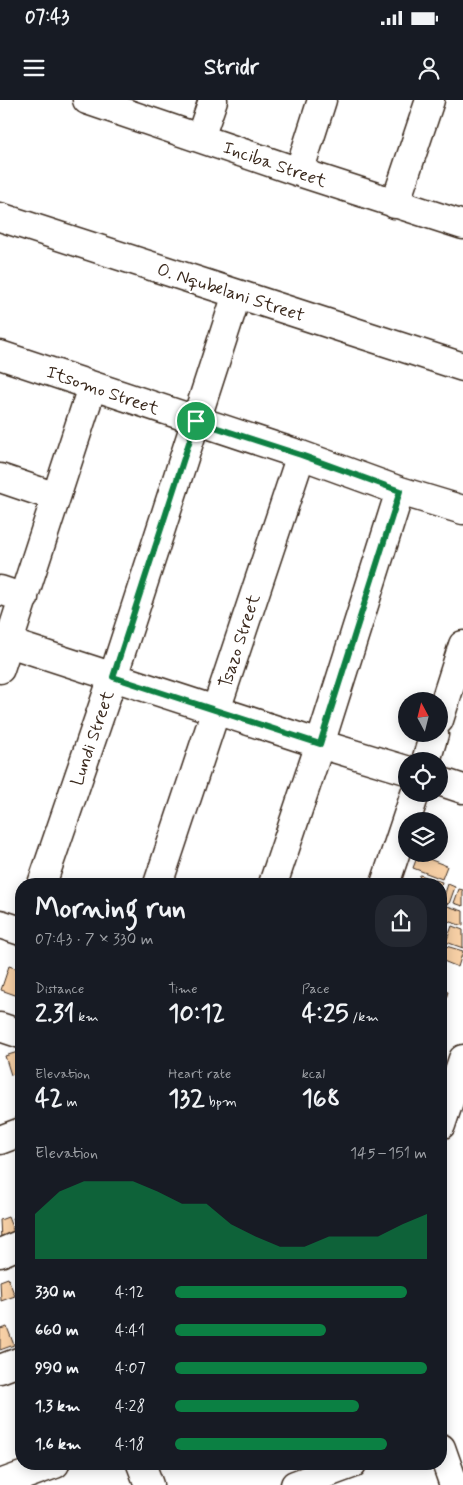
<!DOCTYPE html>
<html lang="en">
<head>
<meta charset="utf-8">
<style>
	body { margin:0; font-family:Mynerve,sans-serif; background:#242831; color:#f1f3f6; height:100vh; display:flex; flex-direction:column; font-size:19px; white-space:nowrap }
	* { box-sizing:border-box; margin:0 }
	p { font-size:16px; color:#9ea1a6 }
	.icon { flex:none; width:28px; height:28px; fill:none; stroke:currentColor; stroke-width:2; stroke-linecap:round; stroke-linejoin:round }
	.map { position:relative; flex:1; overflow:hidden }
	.drawer { position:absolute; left:15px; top:778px; width:432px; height:592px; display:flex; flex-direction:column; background:#171b24; border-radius:20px; box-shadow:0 2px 12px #0003 }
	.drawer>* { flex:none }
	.needle { width:32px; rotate:353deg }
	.controls { position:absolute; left:398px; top:592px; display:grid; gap:10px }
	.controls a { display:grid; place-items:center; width:50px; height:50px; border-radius:50%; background:#171b24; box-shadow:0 2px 12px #0003; font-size:25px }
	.pin { position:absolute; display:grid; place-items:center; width:42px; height:42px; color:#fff; margin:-21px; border:2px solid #fff; border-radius:50%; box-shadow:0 1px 5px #0007 }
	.round { display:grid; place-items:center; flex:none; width:52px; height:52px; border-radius:20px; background:#242831 }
	.summary { display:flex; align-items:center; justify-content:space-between; height:85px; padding:0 20px }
	h1 { font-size:28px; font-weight:700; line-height:38px }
	.figures { display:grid; grid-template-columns:repeat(3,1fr); gap:8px; height:85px; padding:5px 20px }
	.figures div { display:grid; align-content:center }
	.figures b { font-size:25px; font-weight:700 }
	.figures small { font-size:14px; font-weight:400 }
	.figures p { font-size:14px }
	.chart { height:140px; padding:10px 20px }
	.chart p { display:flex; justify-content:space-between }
	.chart svg { width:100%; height:90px; margin-top:5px; fill:#0b8043; opacity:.7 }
	ul { padding:0 20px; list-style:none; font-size:16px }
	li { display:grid; grid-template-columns:80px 60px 1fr; align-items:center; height:38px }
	li i { height:12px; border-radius:6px; background:#0b8043 }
	.status { display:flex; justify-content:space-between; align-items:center; height:35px; padding:0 25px; background:#171b24; direction:ltr }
	.status svg { height:14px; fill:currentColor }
	header { display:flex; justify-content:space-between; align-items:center; height:65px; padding:0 20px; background:#171b24; font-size:22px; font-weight:700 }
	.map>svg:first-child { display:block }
	.building { fill:#f6cfa5; stroke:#3b2a1e }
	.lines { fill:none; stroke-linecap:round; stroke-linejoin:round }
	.minor-casing { stroke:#3b2a1e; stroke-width:31 }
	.minor { stroke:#fff; stroke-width:28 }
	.route-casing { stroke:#fff; stroke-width:10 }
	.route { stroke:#0b8043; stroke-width:6 }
	.labels { text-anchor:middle; stroke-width:4; stroke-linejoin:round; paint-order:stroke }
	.street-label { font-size:18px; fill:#3b2a1e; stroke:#fff }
</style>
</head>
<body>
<div class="status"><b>07:43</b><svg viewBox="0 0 49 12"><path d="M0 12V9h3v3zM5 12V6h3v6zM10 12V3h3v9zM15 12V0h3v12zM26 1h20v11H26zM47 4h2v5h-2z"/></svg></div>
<header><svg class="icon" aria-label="menu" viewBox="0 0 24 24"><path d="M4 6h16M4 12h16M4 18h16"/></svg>Stridr<svg class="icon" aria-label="person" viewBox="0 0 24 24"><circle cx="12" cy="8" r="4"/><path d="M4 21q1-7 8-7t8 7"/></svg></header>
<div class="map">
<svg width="463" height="1385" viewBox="0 0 463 1385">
	<rect width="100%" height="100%" fill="#fff"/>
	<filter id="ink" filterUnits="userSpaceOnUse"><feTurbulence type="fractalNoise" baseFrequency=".02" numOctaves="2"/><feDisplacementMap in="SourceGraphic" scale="10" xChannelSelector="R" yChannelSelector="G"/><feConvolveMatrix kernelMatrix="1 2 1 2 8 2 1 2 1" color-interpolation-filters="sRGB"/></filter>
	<g filter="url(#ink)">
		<path class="building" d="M421 756 447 766 442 779 413 768 416 760 419 761Z
			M420 775 442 782 441 785 417 784Z
			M448 784 455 787 449 804 442 802Z
			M459 789 463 790V806L454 803Z
			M441 804 463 811V826L441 819Z
			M452 826 463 830V848L446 842Z
			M446 846 463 851 458 867 441 860Z
			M9 866 21 870V885L18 896 1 890Z
			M441 890 448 892 443 908H441Z
			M21 951V972L11 975 5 956Z
			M21 1114V1135L20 1136 13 1118Z
			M8 1117 15 1135 1 1140 0 1120Z
			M8 1178 15 1196 1 1201 0 1181Z
			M7 1227 14 1245 0 1250V1229Z"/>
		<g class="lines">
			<g class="minor-casing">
				<path id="minor" d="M87 0 299 72 463 125
					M200 38 213 0
					M299 72 322 0
					M395 104 430 0
					M0 117 463 267
					M0 255 301 355 400 391 463 410
					M0 378 56 397
					M0 490 24 498
					M9 543 320 644 406 670
					M0 569 92 287
					M439 620 463 545
					M426 661 434 634
					M439 681 463 689
					M42 784 113 577 237 194
					M158 784 301 355
					M273 784 320 644 400 391
					M385 784 415 694
					M0 824 21 831
					M0 927 21 934
					M441 1025 463 959
					M0 1040 21 1032
					M0 1153 21 1144
					M0 1269 21 1261
					M441 1348 454 1385
					M141 1364 149 1385
					M0 1384 55 1364
					M295 1385 352 1364"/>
			</g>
			<use href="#minor" class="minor"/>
		</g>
	</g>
	<g class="lines" filter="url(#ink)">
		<g class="route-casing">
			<path id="route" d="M196 321 301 355 400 391 320 644 113 577Z"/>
		</g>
		<use href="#route" class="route"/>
	</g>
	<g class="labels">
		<g class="street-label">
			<text transform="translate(275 64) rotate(19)" y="6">Inciba Street</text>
			<text transform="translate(231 192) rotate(18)" y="6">O. Nqubelani Street</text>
			<text transform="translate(103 290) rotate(19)" y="6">Itsomo Street</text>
			<text transform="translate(239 541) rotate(-72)" y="6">Tsazo Street</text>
			<text transform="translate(92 638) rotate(-71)" y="6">Lundi Street</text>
		</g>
	</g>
</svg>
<div class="controls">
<a><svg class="needle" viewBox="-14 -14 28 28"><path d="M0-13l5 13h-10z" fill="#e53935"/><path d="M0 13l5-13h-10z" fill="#9ea1a6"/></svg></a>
<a><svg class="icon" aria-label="locate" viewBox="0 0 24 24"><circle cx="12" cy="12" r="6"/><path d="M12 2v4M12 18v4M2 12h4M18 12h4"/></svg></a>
<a><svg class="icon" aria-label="layers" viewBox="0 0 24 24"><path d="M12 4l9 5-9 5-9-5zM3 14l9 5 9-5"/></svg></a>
</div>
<div class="pin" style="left:196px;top:321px;background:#1e9e55"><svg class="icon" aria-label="arrive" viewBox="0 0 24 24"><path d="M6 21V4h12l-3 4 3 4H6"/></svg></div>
<section class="drawer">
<div class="summary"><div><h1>Morning run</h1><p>07:43 · 7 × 330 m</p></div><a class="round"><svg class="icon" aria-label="share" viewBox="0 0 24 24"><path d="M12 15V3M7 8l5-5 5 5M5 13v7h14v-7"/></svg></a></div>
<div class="figures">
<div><p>Distance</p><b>2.31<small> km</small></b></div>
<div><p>Time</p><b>10:12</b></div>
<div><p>Pace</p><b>4:25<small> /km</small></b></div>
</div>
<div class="figures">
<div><p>Elevation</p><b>42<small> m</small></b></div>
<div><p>Heart rate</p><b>132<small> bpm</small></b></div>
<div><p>kcal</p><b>168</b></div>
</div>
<div class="chart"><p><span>Elevation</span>145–151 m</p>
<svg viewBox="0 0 160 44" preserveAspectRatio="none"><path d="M0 44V22L10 11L20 6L30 6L40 6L50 11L60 17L70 17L80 27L90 33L100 38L110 38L120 33L130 33L140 33L150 27L160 22V44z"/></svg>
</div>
<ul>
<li><b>330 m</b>4:12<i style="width:92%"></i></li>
<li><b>660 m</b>4:41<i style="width:60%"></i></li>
<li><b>990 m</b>4:07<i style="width:100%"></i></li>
<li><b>1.3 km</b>4:28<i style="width:73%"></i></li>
<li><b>1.6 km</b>4:18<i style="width:84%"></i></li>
</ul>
</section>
</div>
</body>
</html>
